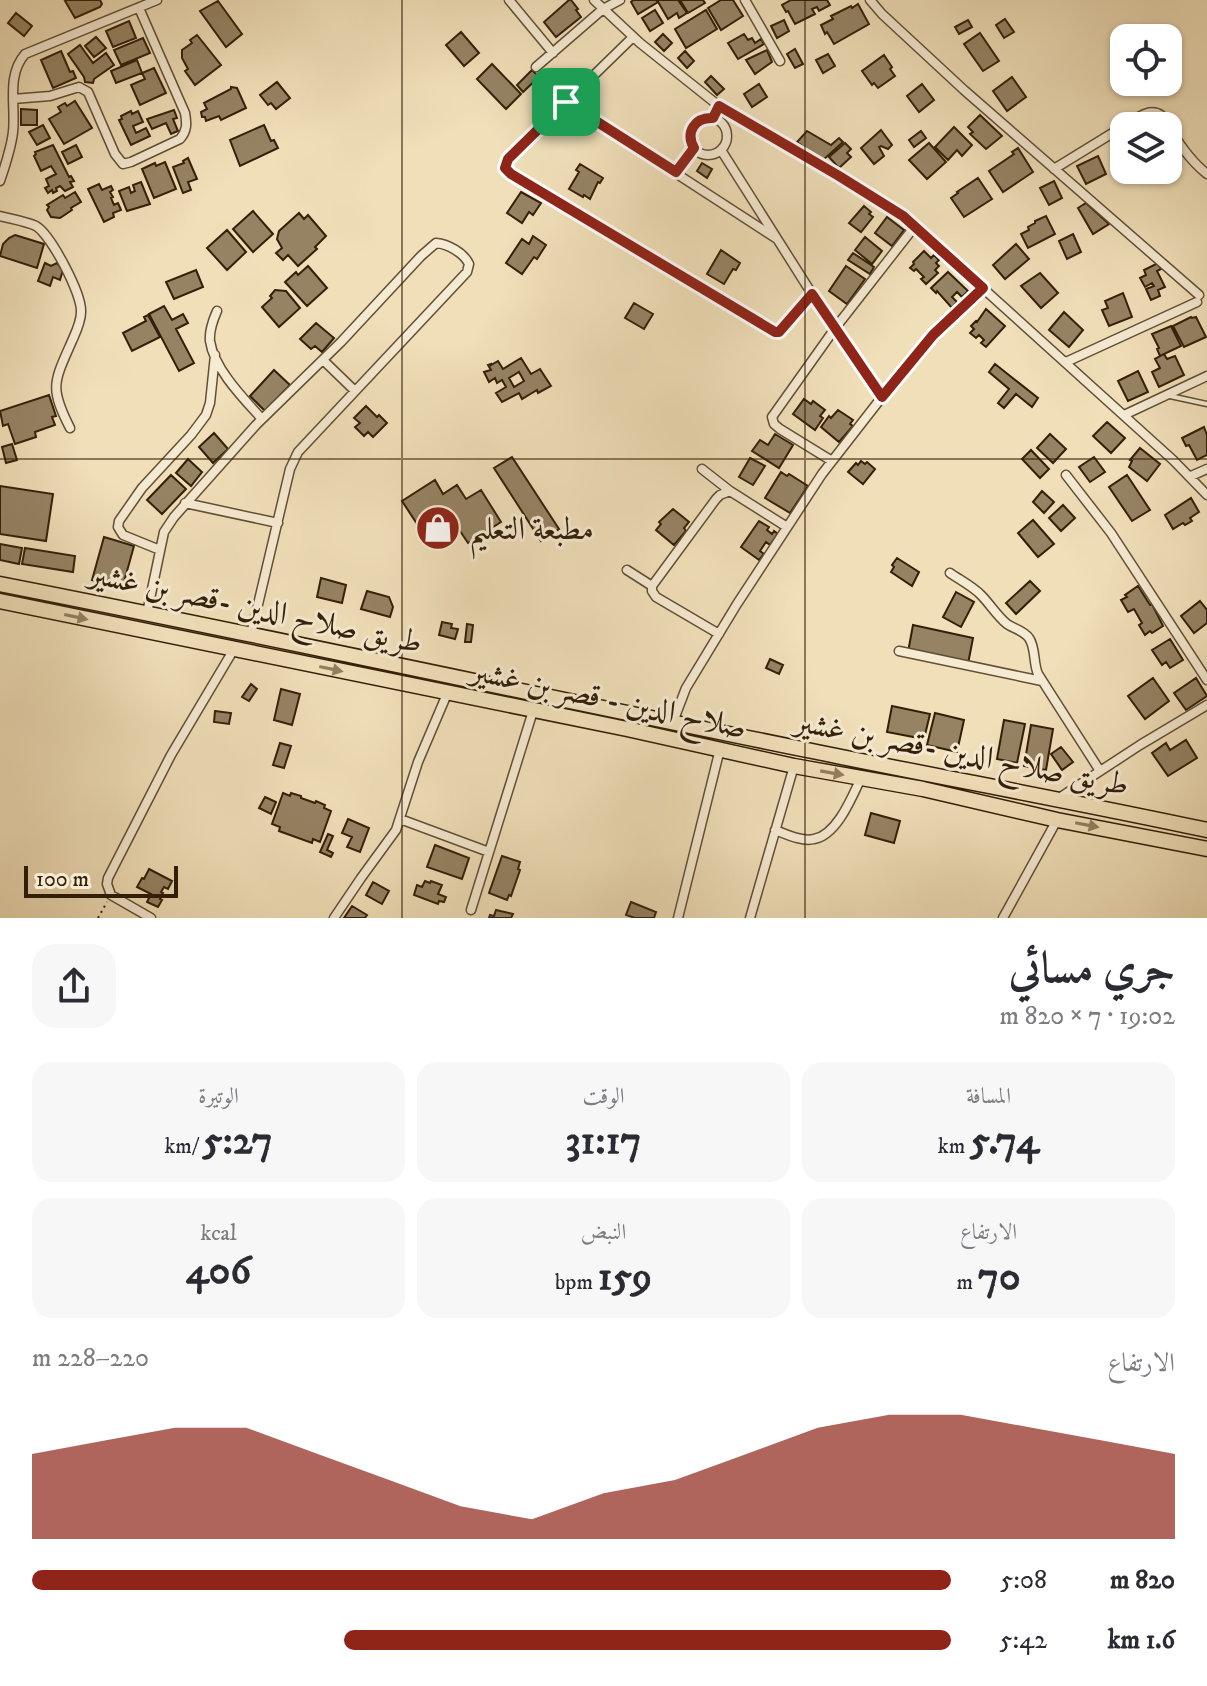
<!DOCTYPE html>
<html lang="ar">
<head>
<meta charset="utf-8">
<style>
	body { margin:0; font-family:"IM FELL DW Pica",Amiri,serif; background:#f7f7f7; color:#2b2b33; direction:rtl; height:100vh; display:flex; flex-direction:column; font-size:30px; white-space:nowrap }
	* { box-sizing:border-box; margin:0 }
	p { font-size:26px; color:#7c7c81 }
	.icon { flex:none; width:44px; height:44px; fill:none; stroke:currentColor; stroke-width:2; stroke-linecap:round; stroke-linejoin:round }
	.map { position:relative; height:918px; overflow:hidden; direction:ltr }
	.sheet { display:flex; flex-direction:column; background:#fff; flex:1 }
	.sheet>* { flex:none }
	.buttons { position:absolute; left:1110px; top:24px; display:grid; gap:16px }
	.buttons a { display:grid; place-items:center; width:72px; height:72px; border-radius:16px; background:#fff; box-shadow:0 2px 6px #0004; font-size:40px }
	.scale { position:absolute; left:24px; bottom:20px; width:154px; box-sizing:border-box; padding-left:8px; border:4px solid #331f08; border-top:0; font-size:22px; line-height:28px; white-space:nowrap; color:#331f08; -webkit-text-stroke:6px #f5ead2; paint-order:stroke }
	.pin { position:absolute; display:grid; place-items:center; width:68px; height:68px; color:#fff; margin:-34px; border-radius:16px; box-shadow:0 4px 12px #0006 }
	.round { display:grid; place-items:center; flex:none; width:84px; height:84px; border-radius:24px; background:#f7f7f7 }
	.head { display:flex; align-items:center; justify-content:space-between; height:136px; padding:0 32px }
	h1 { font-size:44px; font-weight:700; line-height:60px }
	.figures { display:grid; grid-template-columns:repeat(3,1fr); gap:12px; height:136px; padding:8px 32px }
	.figures div { display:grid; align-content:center; border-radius:20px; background:#f7f7f7; text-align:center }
	.figures b { font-size:40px; font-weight:700 }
	.figures small { font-size:22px; font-weight:400 }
	.figures p { font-size:22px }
	.chart { height:224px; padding:16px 32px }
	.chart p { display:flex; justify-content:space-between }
	.chart svg { width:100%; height:144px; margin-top:8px; fill:#8f2418; opacity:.7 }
	ul { padding:0 32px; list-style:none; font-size:26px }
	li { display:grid; grid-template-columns:128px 96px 1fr; align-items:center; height:60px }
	li i { height:20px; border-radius:10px; background:#8f2418 }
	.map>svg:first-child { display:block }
	.building { fill:#958364; stroke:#331f08; stroke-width:2; fill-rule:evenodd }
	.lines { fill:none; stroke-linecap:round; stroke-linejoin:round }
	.service-casing { stroke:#624f34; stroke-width:7 }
	.minor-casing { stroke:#624f34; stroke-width:11 }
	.trunk-casing { stroke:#331f08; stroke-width:17 }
	.path { stroke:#331f08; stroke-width:2; stroke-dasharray:2 4; stroke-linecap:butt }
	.service { stroke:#f5ead2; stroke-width:4 }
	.minor { stroke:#f5ead2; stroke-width:8 }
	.trunk { stroke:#f0dfb9; stroke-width:14 }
	.oneway { fill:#927f60 }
	.route-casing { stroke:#fff; stroke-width:16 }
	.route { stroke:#8f2418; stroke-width:10 }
	.grid { fill:none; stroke:#331f08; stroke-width:2; stroke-opacity:0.55 }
	.labels { text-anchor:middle; stroke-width:6; stroke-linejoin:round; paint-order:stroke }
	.poi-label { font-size:32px; fill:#331f08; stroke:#f5ead2; text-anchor:start }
	.street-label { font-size:32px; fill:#331f08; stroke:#f5ead2 }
</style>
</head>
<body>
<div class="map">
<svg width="1207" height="918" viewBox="0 0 1207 918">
	<rect width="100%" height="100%" fill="#f0dfb9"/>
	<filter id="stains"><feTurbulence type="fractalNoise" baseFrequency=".0025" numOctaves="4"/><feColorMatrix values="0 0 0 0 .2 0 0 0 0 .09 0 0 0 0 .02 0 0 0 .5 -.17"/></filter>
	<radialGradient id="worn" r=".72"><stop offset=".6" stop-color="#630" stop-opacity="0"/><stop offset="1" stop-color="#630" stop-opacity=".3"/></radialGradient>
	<path class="building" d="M67 0H100L102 4 100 7 75 18 65 1Z
		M569 0H571L578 9 576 10 581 17 556 37 544 22Z
		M633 0H656L658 2 638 14 631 2Z
		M657 0H678L687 13 679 18 677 13 668 19Z
		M680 0H703L705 3 688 13Z
		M721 0H733L743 16 721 30 708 8Z
		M791 0H827L830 5 819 11 817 7 812 9 815 14 795 24 788 11 786 12 782 5Z
		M218 1 242 34 226 47 200 11Z
		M858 4 869 24 834 44 827 32 825 34 821 25 833 19 831 16 851 6 852 8Z
		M655 10 663 23 650 31 642 18Z
		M706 10 717 29 686 48 675 29Z
		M16 13 32 26 24 36 8 23Z
		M1005 19 1014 32 1004 38 996 25Z
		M784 20 789 31 777 38 771 26Z
		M968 20 972 27 959 34 955 27Z
		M129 21 136 38 113 47 106 31Z
		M461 32 479 53 464 66 446 45Z
		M980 33 999 61 983 71 964 44Z
		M663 34 672 43 664 51 655 42Z
		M744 34 748 40 752 38 755 43 761 39 764 44 738 59 728 43Z
		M197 35 221 65 195 85 185 71 188 69 182 58V50L192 43 190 40Z
		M96 37 106 48 94 57 85 46Z
		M143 38 150 53 121 65 114 50Z
		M80 45 93 63 106 53 114 65 94 79 93 83 85 82 84 77 68 54Z
		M795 49 803 64 795 68 787 54Z
		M767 50 772 62 755 74 746 60Z
		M61 51 70 72 73 71 76 78 53 88 41 60Z
		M685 51 694 61 687 68 678 58Z
		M828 54 835 66 823 73 816 60Z
		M884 55 892 67 890 69 895 76 878 88 874 83 872 85 862 71Z
		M137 60 142 73 116 83 111 71Z
		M492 64 521 94 506 109 477 79Z
		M154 68 166 93 140 105 131 85 145 79 142 73Z
		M532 70 539 77 523 92 517 85Z
		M711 76 724 89 717 95 705 82Z
		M1012 77 1026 97 1007 111 993 91Z
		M277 82 290 98 276 109 271 103 268 105 260 95Z
		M759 84 767 97 752 107 744 94Z
		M922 84 934 100 919 112 907 96Z
		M231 87 237 88 246 108 221 120 219 116 206 121 205 117H202L201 112 207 109 204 103 231 89Z
		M75 101 92 128 64 144 49 119 61 112 58 107 65 103 67 106Z
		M21 109 37 110V125H21Z
		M174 110 177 118 173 119 178 131 171 134 166 123 152 129 147 119Z
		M131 111 132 114 138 111 143 122 133 126 136 133 146 128 150 136 131 145 119 120 122 119 121 116Z
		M980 115 1002 136 986 149 970 134 973 132 968 127Z
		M43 125 50 138 37 145 29 132Z
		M264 125 271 141 274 140 278 148 240 166 230 140Z
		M954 127 972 145 962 156 957 150 948 160 935 147Z
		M881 130 892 145 888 149 881 146 879 147 884 156 874 164 861 148Z
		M807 131 831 145 839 138 843 142 822 161 797 142Z
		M921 131 926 138 914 147 909 140Z
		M845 143 851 149 847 153 851 157 839 168 829 157Z
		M929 143 946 162 927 179 909 160Z
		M53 145 69 177 71 176 74 181 70 182 73 187 65 191 60 186 56 188 57 191 53 193 52 190 48 193 45 188 49 186 46 179 56 174 51 166 41 171 34 156 36 154 35 152Z
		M76 145 82 157 68 164 62 152Z
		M1018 148 1033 172 1003 192 989 171 1014 154 1012 152Z
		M1098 156 1106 174 1086 184 1077 166Z
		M188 158 197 179 188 182 191 190 183 193 173 167 184 163 183 161Z
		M165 162 176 189 154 198 142 169 155 163 156 166Z
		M702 163 712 169 707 178 697 171Z
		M580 164 603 178 600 183 598 182 590 199 584 195 583 197 569 189 579 172 576 170Z
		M978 178 992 199 964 217 951 198 958 193 957 192Z
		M1054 181 1062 198 1049 205 1040 188Z
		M141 182 150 204 127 211 119 191 129 187 131 193 135 191 133 185Z
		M99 184 102 190 111 186 113 190 110 192 113 197 111 198 114 205 118 203 121 210 113 213 114 217 104 222 88 189Z
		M75 192 81 202 71 208 72 210 60 218 51 217 47 210 49 207 47 205 63 195 65 198Z
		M521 192 541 203 533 215 529 212 522 223 507 213Z
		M1086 203 1109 224 1093 234 1078 208Z
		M864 206 871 212 869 214 873 217 861 232 849 223Z
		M253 211 273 234 253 252 233 229Z
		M299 213 304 219 308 215 326 236 315 247 317 249 298 266 288 255 283 260 276 253 282 248 277 239 279 231Z
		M1046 216 1055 234 1028 248 1021 234 1029 230 1028 227 1035 223V221Z
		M887 217 904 230 892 246 875 233Z
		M227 230 246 252 227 270 207 248Z
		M1073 234 1081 252 1067 259 1059 241Z
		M15 235 44 244 37 268 0 256 3 244 9 238Z
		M533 236 546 245 537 259 534 257 522 274 506 263 522 239 529 244Z
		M865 237 882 251 872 264 855 250Z
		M1016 244 1029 259 1005 279 993 265Z
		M721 250 740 263 736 270 733 269 724 284 707 274Z
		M924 251 931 258 934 255 939 260 936 263 939 266 935 270 938 273 926 284 921 279 924 277 916 269 914 271 910 268 914 264 913 262Z
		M853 253 874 267 870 274 848 260Z
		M45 263 51 266 57 263 63 270 60 280 53 277 50 286 38 281Z
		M1158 263 1161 269 1157 271 1165 287 1158 290 1160 296 1151 300 1146 289 1154 286 1152 283 1145 287 1140 278 1146 275 1144 270Z
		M308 266 327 288 307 306 285 282 296 272 298 275Z
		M846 266 865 279 847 304 829 291Z
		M196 270 203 287 174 299 166 282Z
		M948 272 968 291 962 297 957 292 952 297 957 302 952 308 937 291 936 293 931 288Z
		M1040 273 1058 293 1041 308 1021 286Z
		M275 290 286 291 300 308 279 327 262 307 272 298 270 296Z
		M1123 293 1132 317 1109 326 1102 310 1108 308 1105 301Z
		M634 303 653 314 644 329 625 318Z
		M164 306 172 320 183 314 188 323 176 329 194 363 179 371 149 314Z
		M986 309 1005 326 986 347 981 343 984 340 979 335 976 338 970 333 974 329 971 326 976 321 977 322Z
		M1064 312 1083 330 1069 347 1049 330Z
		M148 315 160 337 132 351 123 333 146 321 144 317Z
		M1191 317 1192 318 1196 317 1206 337 1184 347 1173 326Z
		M316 323 334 338 322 352 315 346 311 349 300 339Z
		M1171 326 1181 346 1160 356 1157 349 1159 348 1152 334Z
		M1164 354 1167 359 1175 356 1184 375 1159 387 1152 372 1160 368 1155 359Z
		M521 358 531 374 540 369 551 386 538 393 537 390 522 399 519 393 502 402 496 393 506 387 502 380 497 383 495 378 489 382 484 372 491 370 488 365 491 364V365L498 361 503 369ZM519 372 524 381 514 387 509 378Z
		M995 364 1038 398 1032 407 1016 394 1004 408 998 403 1009 389 989 372Z
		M274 370 290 385 265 411 250 396Z
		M1138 371 1148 392 1128 401 1118 381Z
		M49 395 56 416 52 417 55 425 35 432 36 437 15 444 8 424 3 426 0 411Z
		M804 399 811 404 813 401 825 410 820 416 823 418 815 430 793 414Z
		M366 406 377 417 379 415 387 423 373 437 368 432 364 436 355 427 360 423 354 418Z
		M838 410 853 420 850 424 853 426 839 442 821 427 829 416 831 418Z
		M1107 422 1125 438 1111 453 1093 436Z
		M1204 427 1207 435V455L1197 460 1189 445 1186 446 1182 438Z
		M214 433 228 449 213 463 199 447Z
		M775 434 793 445 779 468 752 451 760 440 768 445Z
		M1050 434 1066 449 1053 463 1037 448Z
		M12 444 17 460 6 463 2 447Z
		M1140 448 1160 464 1147 481 1129 467 1132 461 1130 460Z
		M1031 450 1049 469 1040 478 1022 459Z
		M512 457 559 529 541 541 494 468Z
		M1094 457 1105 472 1090 482 1079 467Z
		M750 458 765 466 753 485 739 477Z
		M188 459 202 472 191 486 176 473Z
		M861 461 865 464 867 462 875 469 863 484 848 472 856 463 858 465Z
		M781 472 787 476 789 474 808 486 790 513 765 498Z
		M171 475 186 489 162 514 147 500Z
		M1127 475 1150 510 1132 521 1109 487Z
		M435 480 443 494 457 485 466 499 481 490 501 522 468 543 460 531 446 539 437 524 423 533 402 501Z
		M0 486 53 494 46 541 0 534Z
		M1042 491 1054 502 1044 513 1033 502Z
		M1191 498 1199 512 1190 518 1192 521 1185 525 1183 523 1173 529 1165 515Z
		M1063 505 1075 518 1061 531 1049 518Z
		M673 509 689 522 684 528 686 531 674 545 656 530 661 524 659 522Z
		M1033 520 1054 544 1038 557 1018 533Z
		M759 521 769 527 767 530 772 534 774 531 778 534 770 545 766 542 760 551 764 554 759 560 741 547Z
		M104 537 134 546 122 589 92 580Z
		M0 544 22 548 19 564 0 560Z
		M25 548 75 556 73 572 22 564Z
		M897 558 919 572 912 586 891 572 894 567 892 565Z
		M321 578 346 585 342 603 317 597Z
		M1030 581 1040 591 1016 614 1006 603Z
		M1138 586 1150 605 1152 604 1163 626 1152 633 1150 631 1145 635 1139 625 1142 623 1134 609 1128 612 1121 600 1127 597 1125 595Z
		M367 591 389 597 393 607 390 617 361 609Z
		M956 592 974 602 961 627 943 617Z
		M1200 601 1207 610V623L1194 633 1181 616Z
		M442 622 452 624 451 628 458 629 455 639 439 635Z
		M467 624 473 625 471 642H465Z
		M913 625 973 638 968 664 908 652Z
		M1170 639 1183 660 1170 668 1166 662 1162 665 1152 650Z
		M770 659 783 665 779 674 766 668Z
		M1153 678 1169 701 1145 719 1128 696Z
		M1196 678 1207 696 1186 710 1174 693Z
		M251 684 257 689 249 701 242 697Z
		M281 689 300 694 292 725 274 720Z
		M892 706 930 714 924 739 887 732Z
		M215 711 231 713 229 724 214 722Z
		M935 713 964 720 957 752 927 745Z
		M1004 720 1025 724 1017 763 997 759Z
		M1031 725 1053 729 1046 770 1024 766Z
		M1186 740 1197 758 1168 776 1152 753 1166 743 1170 750Z
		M280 743 291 746 284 768 273 765Z
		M1061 747 1073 762 1062 770 1051 754Z
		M283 793 290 796 291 793 301 796V798L315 803 316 801 325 805 324 808 331 811 320 842 313 839 312 843 279 831 280 827 272 824Z
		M265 797 276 802 271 814 259 808Z
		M871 813 900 821 894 843 865 835Z
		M348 819 369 828 360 852 347 847 352 837 342 833Z
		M328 834 333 836 327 850 333 853 331 857 320 852Z
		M435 845 469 858 462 879 427 867Z
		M502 856 520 862 518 869 520 870 511 896 509 895 507 900 489 893Z
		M149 869 172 881 168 889 164 887 161 892 163 893 160 899 162 900 158 907 147 902 151 894 137 887 142 878 144 879Z
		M425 881 430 883 431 881 442 885 438 894 446 897 444 902 439 901 438 904 414 895 417 885 422 887Z
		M373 882 389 891 382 904 366 895Z
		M631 902 656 912 654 918H635L626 915Z
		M352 906 367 915 365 918H344Z
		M496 910 513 914 511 918H489L490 915 494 916Z"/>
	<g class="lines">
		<g class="service-casing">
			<path id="service" d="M1170 396 1207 404"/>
		</g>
		<g class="minor-casing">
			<path id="minor" d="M509 0 553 53
				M594 0 640 43 719 106 839 176 903 216 1173 460 1207 495
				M745 0 780 61
				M870 0 882 14 964 90 1199 295
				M633 37 508 159 505 168 511 174 524 182 775 332 780 331 812 294
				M536 67 603 9 620 0
				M13 99 50 96 79 87 88 92 115 154 123 164 131 162 180 139C187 131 187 124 185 113L139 8
				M566 102 777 239
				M689 136a19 19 0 1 1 38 0a19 19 0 1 1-38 0Z
				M1124 126C1136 119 1149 107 1161 115 1175 137 1187 158 1207 174
				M721 150 812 294 882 397
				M1054 169 1124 126
				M676 172 694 148
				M0 181C5 166 11 149 13 132 16 106 6 76 25 54L157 0
				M0 216C11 219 25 221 36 226 51 235 82 294 81 312 81 322 76 332 72 341 54 382 49 387 70 428
				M217 311C213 320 209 331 210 341 214 369 244 399 262 419
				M323 360 355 391
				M1066 362 1197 302
				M1124 415 1207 376
				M832 461 780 429 774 424 772 417 836 327 915 226
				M702 469 730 491
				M1066 475 1111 533 1207 680
				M1191 476 1207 469
				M185 503 278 523
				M160 550 123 535 118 527 119 521 142 488 191 435 206 415 210 403 215 355
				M627 570 652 586V591L656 597 719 634
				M950 573C960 580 972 586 981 595 990 604 997 616 1007 624 1014 629 1023 630 1029 638 1036 648 1033 663 1038 674L1100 771
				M652 586 716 499 720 495 730 491 787 527
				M147 613 164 532 174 517 256 425 341 342 421 256 436 243C448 244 464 253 469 264L467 272 298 452 290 469 251 634
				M899 651 1042 681
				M673 722 686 688 737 604 822 474 896 379 933 335 983 288
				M1059 798 1140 745 1207 705
				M400 819 489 852
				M775 830C786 834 802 842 814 839 837 835 852 797 861 778
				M471 910 533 711
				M151 918 111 895 107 884 108 878 171 755 234 649
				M334 918 361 878 396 830 418 762 447 694
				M678 918 720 749
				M750 918 794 766
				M1003 918 1057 820"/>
		</g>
		<g class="trunk-casing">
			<path id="trunk" d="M0 584C271 637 541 696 812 751 944 778 1076 802 1207 830
				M0 601 627 729 794 766 923 789 1057 820 1207 849"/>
		</g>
		<path class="path" d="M98 918 107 902"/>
		<use href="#service" class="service"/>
		<use href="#minor" class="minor"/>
		<use href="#trunk" class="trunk"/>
	</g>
	<defs><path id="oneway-solid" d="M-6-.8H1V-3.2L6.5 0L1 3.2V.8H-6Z" transform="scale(2)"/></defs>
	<g class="oneway">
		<use href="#oneway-solid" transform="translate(76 617) rotate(12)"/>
		<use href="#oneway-solid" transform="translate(331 669) rotate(12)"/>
		<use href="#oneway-solid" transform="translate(832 773) rotate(10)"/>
		<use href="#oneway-solid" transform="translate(1087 825) rotate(11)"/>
	</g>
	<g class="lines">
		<g class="route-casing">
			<path id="route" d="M566 102 676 172 694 148C685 132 695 117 713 118L719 106 839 176 903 216 983 288 933 335 882 397 812 294 779 332H775L511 174 505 168 508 159Z"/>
		</g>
		<use href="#route" class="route"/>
	</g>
	<path class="grid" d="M402 0V918M805 0V918M0 459H1207"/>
	<defs>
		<g id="shop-disc" transform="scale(2.3)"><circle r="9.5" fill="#8f2418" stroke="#f5ead2"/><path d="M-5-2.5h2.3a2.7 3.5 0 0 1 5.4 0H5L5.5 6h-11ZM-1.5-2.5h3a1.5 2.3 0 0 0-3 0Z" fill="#fff"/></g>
	</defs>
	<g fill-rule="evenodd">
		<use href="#shop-disc" x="438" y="528"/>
	</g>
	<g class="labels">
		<g class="poi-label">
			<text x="469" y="539">مطبعة التعليم</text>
		</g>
		<g class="street-label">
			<text transform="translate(256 607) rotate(12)" y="11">طريق صلاح الدين -قصر بن غشير</text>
			<text transform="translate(609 698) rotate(12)" y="11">صلاح الدين - قصر بن غشير</text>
			<text transform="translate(962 752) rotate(11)" y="11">طريق صلاح الدين -قصر بن غشير</text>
		</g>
	</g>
	<rect width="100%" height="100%" filter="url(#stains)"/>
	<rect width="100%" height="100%" fill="url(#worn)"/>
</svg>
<div class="buttons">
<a><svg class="icon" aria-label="locate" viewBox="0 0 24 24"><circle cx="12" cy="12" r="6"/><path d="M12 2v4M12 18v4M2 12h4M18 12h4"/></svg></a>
<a><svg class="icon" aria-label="layers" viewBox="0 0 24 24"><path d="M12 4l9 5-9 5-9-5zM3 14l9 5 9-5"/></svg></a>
</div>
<div class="scale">100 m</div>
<div class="pin" style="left:566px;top:102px;background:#1e9e55"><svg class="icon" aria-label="arrive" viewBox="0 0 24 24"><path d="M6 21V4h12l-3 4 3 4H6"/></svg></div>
</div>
<section class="sheet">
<div class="head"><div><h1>جري مسائي</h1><p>19:02 · 7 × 820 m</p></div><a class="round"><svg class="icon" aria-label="share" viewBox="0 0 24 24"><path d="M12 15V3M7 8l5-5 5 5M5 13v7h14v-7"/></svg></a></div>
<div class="figures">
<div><p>المسافة</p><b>5.74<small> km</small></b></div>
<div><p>الوقت</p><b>31:17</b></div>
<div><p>الوتيرة</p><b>5:27<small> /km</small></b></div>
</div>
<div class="figures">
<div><p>الارتفاع</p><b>70<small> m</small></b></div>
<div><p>النبض</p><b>159<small> bpm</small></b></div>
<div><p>kcal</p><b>406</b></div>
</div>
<div class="chart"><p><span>الارتفاع</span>220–228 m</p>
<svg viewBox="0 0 160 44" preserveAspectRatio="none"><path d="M0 44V18L10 14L20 10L30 10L40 18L50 26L60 34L70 38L80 30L90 26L100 18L110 10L120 6L130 6L140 10L150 14L160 18V44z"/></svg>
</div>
<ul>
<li><b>820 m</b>5:08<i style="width:100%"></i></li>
<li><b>1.6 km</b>5:42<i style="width:66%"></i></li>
</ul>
</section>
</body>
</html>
